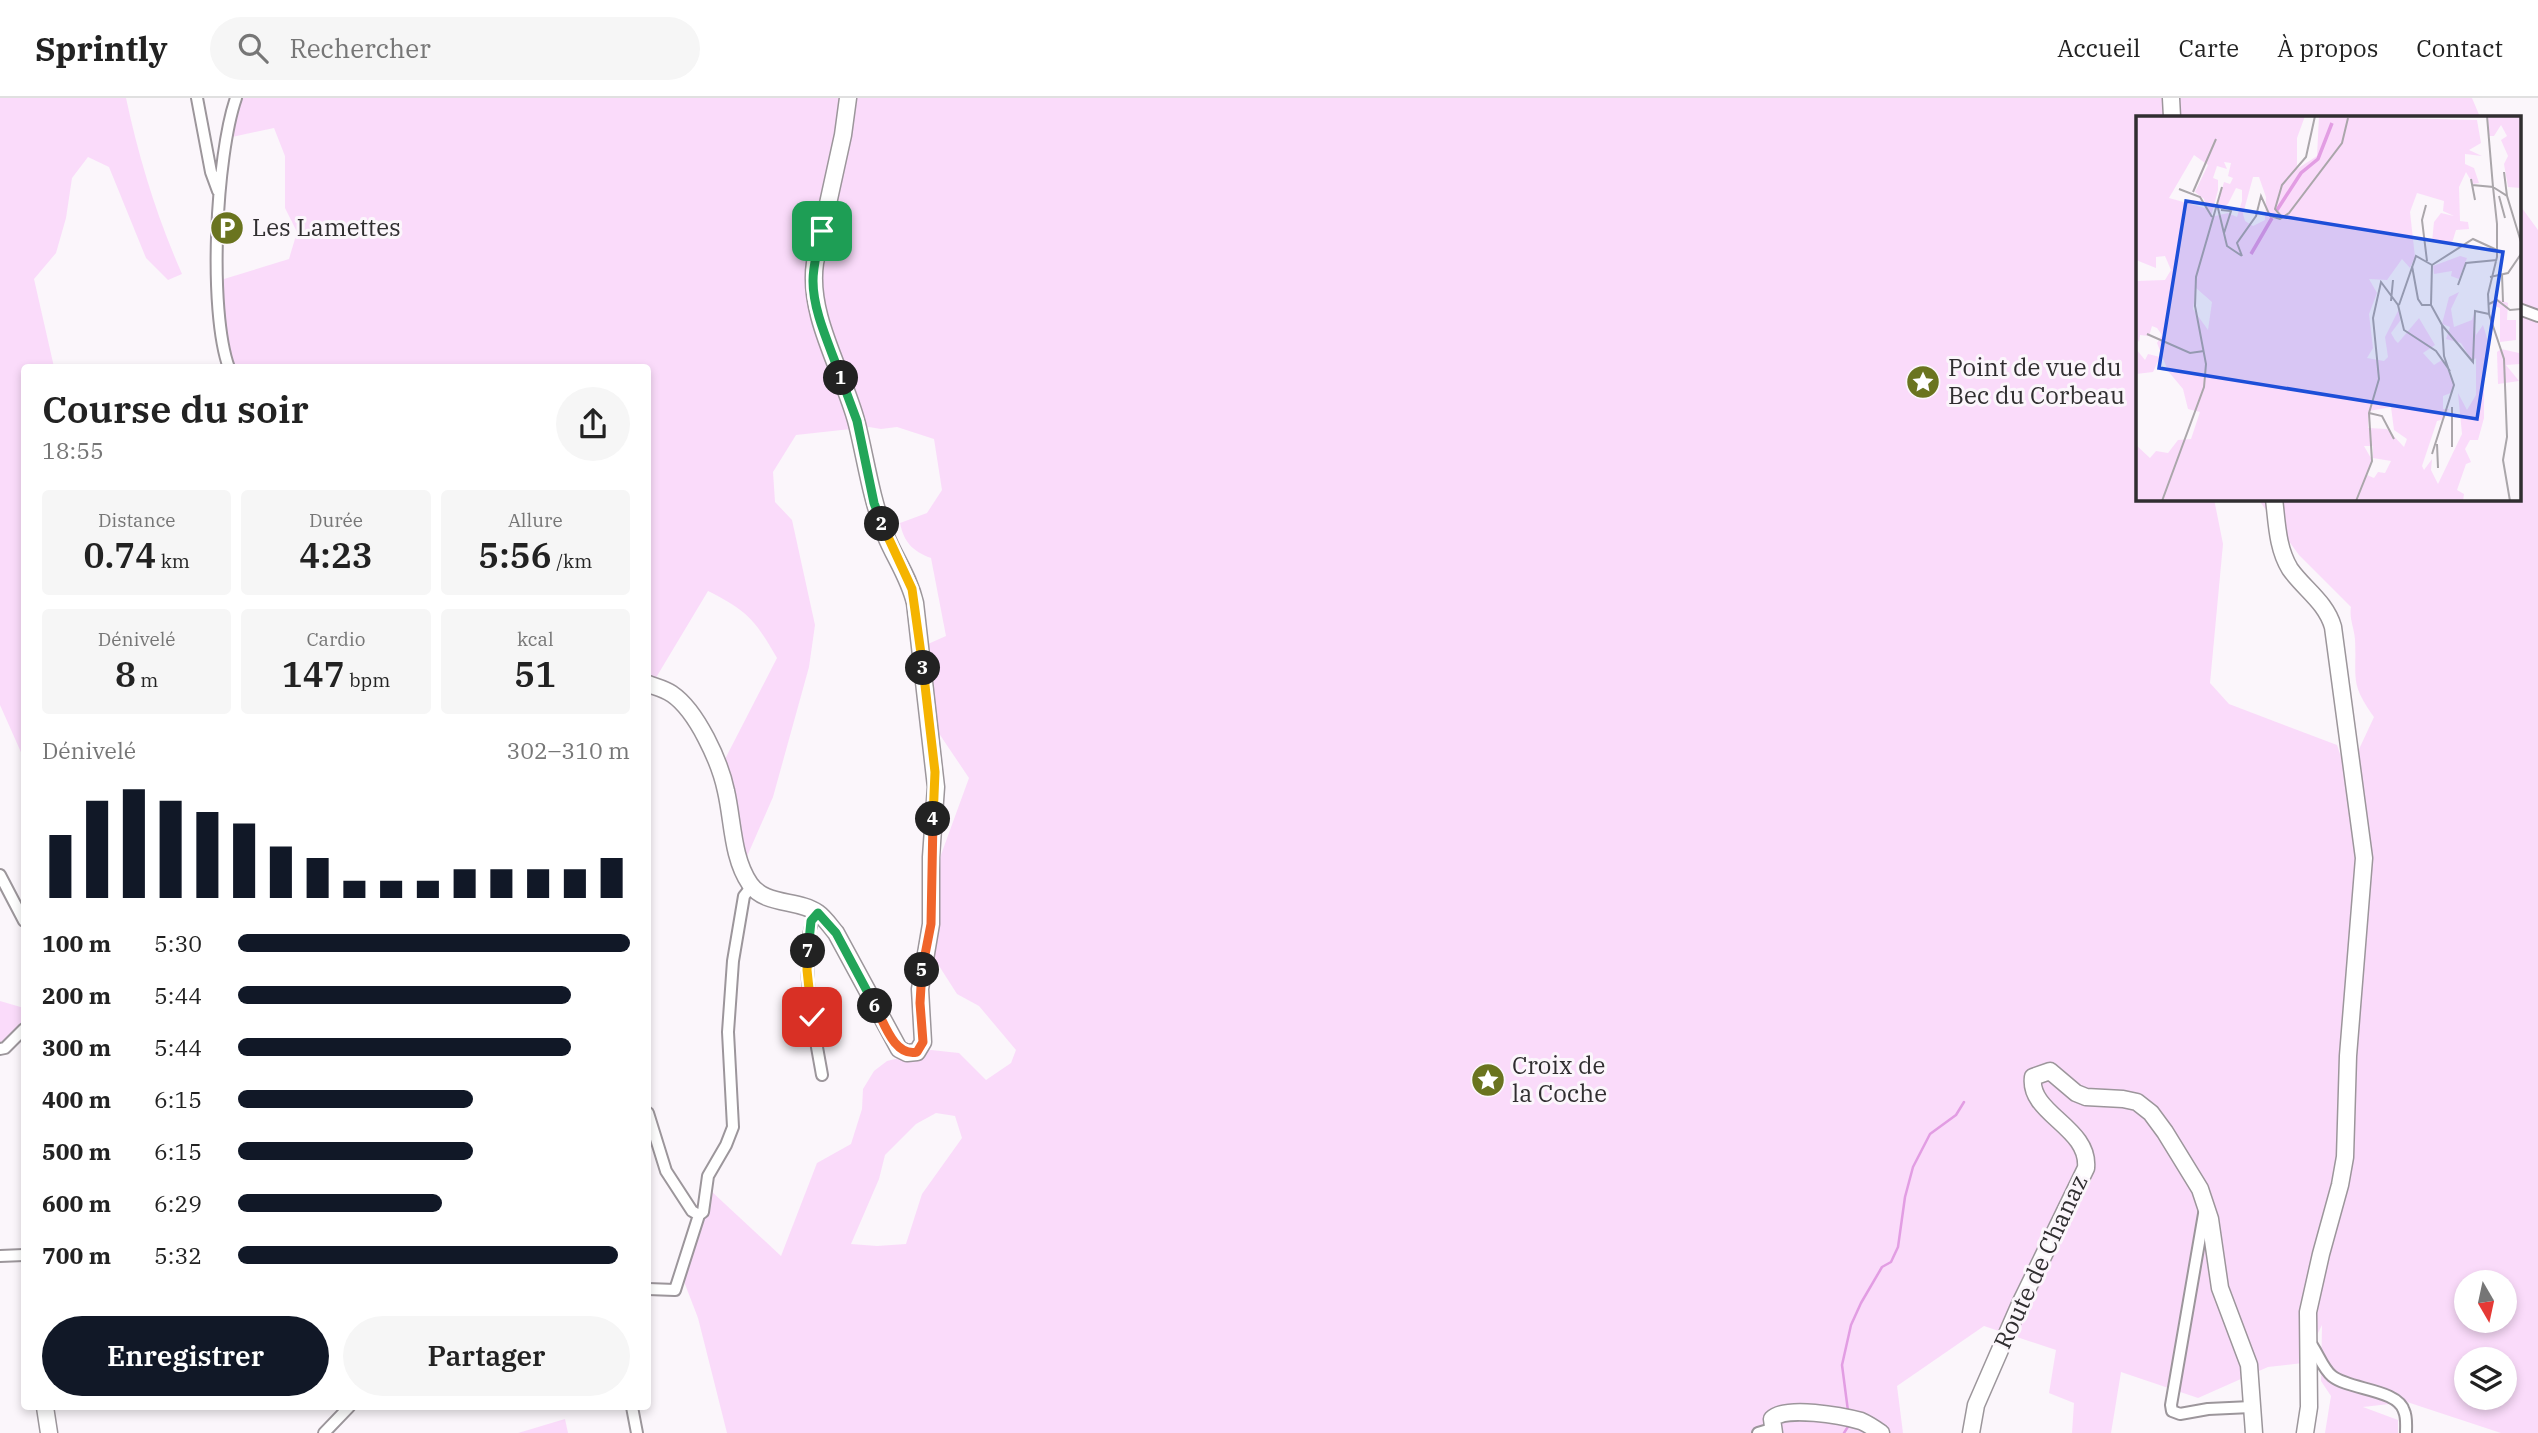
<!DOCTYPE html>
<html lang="fr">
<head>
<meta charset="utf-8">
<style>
	body { margin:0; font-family:"IBM Plex Serif",serif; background:#f6f6f6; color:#222; height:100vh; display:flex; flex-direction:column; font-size:26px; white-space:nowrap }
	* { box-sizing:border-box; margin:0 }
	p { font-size:23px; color:#767676 }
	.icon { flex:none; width:38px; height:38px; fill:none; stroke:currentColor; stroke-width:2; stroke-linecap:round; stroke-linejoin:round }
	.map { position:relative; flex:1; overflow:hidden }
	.sheet { position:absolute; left:21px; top:266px; width:630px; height:1046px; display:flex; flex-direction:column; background:#fff; border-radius:7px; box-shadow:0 4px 10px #0003 }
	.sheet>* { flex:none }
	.needle { width:46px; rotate:171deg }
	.buttons { position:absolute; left:2454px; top:1172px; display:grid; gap:14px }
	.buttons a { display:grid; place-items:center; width:63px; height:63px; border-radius:50%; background:#fff; box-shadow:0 4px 10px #0003; font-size:35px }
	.pin { position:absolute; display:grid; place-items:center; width:60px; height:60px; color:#fff; margin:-30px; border-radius:14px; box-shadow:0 4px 10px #0006 }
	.km { position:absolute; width:35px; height:35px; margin:-18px; border-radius:50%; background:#222; color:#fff; font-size:19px; line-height:35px; text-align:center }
	.round { display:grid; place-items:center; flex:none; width:74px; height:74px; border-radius:37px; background:#f6f6f6 }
	.head { display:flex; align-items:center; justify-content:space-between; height:119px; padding:0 21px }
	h1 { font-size:38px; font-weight:600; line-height:52px }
	.stats { display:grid; grid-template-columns:repeat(3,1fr); gap:10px; height:119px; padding:7px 21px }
	.stats div { display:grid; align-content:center; border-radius:7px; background:#f6f6f6; text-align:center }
	.stats b { font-size:35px; font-weight:600 }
	.stats small { font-size:19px; font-weight:400 }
	.stats p { font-size:19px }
	.chart { height:196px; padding:14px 21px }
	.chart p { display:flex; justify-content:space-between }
	.chart svg { width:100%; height:126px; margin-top:7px; stroke:#111827; stroke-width:6 }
	.primary-button { display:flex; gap:14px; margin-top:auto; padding:14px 21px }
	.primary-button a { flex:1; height:80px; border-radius:42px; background:#111827; color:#fff; font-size:28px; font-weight:600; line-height:80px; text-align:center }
	.primary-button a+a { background:#f6f6f6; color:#222 }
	ul { padding:0 21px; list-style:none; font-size:23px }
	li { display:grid; grid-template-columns:112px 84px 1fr; align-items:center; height:52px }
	li i { height:18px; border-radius:9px; background:#111827 }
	header { display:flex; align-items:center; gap:42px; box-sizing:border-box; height:98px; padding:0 35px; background:#fff; border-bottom:2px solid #e0e0e0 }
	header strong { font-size:33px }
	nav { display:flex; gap:38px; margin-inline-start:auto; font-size:24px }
	.search { width:490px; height:63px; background:#f6f6f6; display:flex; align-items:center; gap:18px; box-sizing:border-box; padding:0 24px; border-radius:38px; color:#767676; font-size:26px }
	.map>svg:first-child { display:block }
	.green { fill:#fadbfa; fill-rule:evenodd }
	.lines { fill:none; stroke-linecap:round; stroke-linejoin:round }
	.stream { stroke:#e29de3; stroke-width:2.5 }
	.street-casing { stroke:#9c969b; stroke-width:14 }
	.secondary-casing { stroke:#9c969b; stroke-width:19 }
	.street { stroke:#fff; stroke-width:10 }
	.secondary { stroke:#fff; stroke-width:16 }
	.split-1-casing { stroke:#fff; stroke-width:14 }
	.split-2-casing { stroke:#fff; stroke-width:14 }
	.split-3-casing { stroke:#fff; stroke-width:14 }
	.split-4-casing { stroke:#fff; stroke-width:14 }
	.split-5-casing { stroke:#fff; stroke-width:14 }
	.split-6-casing { stroke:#fff; stroke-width:14 }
	.split-7-casing { stroke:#fff; stroke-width:14 }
	.split-8-casing { stroke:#fff; stroke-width:14 }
	.split-1 { stroke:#22a559; stroke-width:9 }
	.split-2 { stroke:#22a559; stroke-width:9 }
	.split-3 { stroke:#f5b400; stroke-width:9 }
	.split-4 { stroke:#f5b400; stroke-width:9 }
	.split-5 { stroke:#f0652b; stroke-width:9 }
	.split-6 { stroke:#f0652b; stroke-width:9 }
	.split-7 { stroke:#22a559; stroke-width:9 }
	.split-8 { stroke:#f5b400; stroke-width:9 }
	.labels { text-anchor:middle; stroke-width:6; stroke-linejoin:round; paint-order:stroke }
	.poi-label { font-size:24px; fill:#302e30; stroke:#fbf6fb; text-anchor:start }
	.street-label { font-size:24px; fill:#302e30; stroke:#fbf6fb }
	.inset-river { fill:none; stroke:#e29de3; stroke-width:3.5 }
	.inset-road { fill:none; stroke:#aaa6aa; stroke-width:2 }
	.view { fill:#1d4ed8; fill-opacity:0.15; stroke:#1d4ed8; stroke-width:3.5 }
	.inset-edge { fill:none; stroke:#302e30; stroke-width:3.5 }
</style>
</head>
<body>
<header>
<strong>Sprintly</strong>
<div class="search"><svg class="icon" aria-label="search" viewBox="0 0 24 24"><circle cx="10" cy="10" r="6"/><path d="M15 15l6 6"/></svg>Rechercher</div>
<nav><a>Accueil</a><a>Carte</a><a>À propos</a><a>Contact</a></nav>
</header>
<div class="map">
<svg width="2538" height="1335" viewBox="0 0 2538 1335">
	<rect width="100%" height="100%" fill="#fbf6fb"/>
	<path class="green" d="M0 0H126C139 61 157 119 182 176L168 182 146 160 109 69 88 59 72 80 66 120 56 155 34 181 54 269 24 270V661L0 607Z
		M241 0H2472L2480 19H2137V401H2214L2223 446 2210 585 2229 606 2337 647 2347 677 2374 619C2349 584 2357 581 2355 541 2354 530 2349 520 2351 509L2299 457 2258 401H2519V106L2538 132V1335H2501L2407 1304 2363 1309 2398 1322V1335H2325L2331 1298 2321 1283 2322 1227 2303 1265 2268 1269 2198 1300 2121 1274 2111 1335H2072L2074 1305 2049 1295 2056 1252 1984 1228 1897 1288 1903 1335H727L698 1220 683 1181 710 1092 781 1158 817 1065 851 1046 862 1011 863 991 874 973 887 963 931 952 959 955 986 982 1011 965 1016 952 979 908 957 896 934 860 938 765 969 680 938 634 928 546 946 538 931 460C912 453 904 444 900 425L927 415 942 392 934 341 897 329 881 331 869 329 796 337 773 374 775 404 792 422 815 527 809 569 773 699 745 763 723 665 777 560C755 522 748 513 708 493L648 593V270L235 269C226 240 220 212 224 181L289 161 297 134 285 110V58L274 30 232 39ZM936 1015 955 1018 962 1040 922 1096 906 1146 877 1148 851 1146 879 1081 885 1057 916 1026ZM2466 1185H2504V1223H2466ZM2466 1262H2504V1300H2466Z
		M0 903 24 910V938L12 952 0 956Z
		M565 1321 568 1335H518Z"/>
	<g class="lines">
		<path class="stream" d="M1848 1313 1842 1267 1851 1227 1861 1205 1882 1169 1891 1164 1898 1149 1905 1099 1913 1069 1930 1036 1956 1017 1964 1004
			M1844 1335 1849 1327"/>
		<g class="street-casing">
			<path id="street" d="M197 0 211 74 218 93
				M2519 211 2538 218
				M229 270C208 212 216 58 236 0
				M0 777 24 823
				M818 815C794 841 816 942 822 977
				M0 951 5 950 24 931
				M648 1015 666 1073 692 1113 699 1117
				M2205 1110 2171 1307 2172 1313 2180 1316 2208 1311 2251 1309
				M0 1158 24 1157
				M648 1191 675 1192 699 1117 703 1114 708 1078 726 1047 733 1029 728 934 733 863 744 798 752 788
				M2308 1242C2317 1252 2322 1270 2332 1278 2349 1292 2398 1291 2404 1313 2407 1319 2406 1328 2406 1335
				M632 1309 637 1335
				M324 1335 349 1309
				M1758 1335 1768 1332 1773 1335"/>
		</g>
		<g class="secondary-casing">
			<path id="secondary" d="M2171 0 2172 19
				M2274 401C2277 424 2277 450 2290 471 2304 491 2326 504 2333 529L2364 760 2348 958 2345 1059 2340 1087 2321 1156 2308 1214 2309 1309 2305 1335
				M648 586C656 589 665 591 672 596 697 613 720 664 726 693 733 723 732 760 750 786 765 808 798 801 818 815 825 820 830 828 836 835L899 951 907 955 917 954 923 944 920 891 931 826V759L936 689 915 505C909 479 894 459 885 436 871 400 866 363 857 326 844 275 807 218 815 165L843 37 848 0
				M45 1309 49 1335
				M1774 1335 1772 1321C1785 1307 1843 1318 1861 1323 1868 1326 1874 1330 1881 1335
				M1971 1335 1976 1307 2020 1206 2086 1070C2090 1029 2028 1016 2033 979L2050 973 2076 995 2086 999 2123 1001 2137 1004 2151 1015 2165 1034 2200 1091 2210 1121 2220 1190 2249 1267 2254 1335"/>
		</g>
		<use href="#street" class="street"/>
		<use href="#secondary" class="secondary"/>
	</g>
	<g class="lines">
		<g class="split-1-casing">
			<path id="split-1" d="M822 133C818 149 813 166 813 183 813 215 831 250 841 280"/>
		</g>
		<g class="split-2-casing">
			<path id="split-2" d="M841 280 857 323 874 405 882 426"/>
		</g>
		<g class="split-3-casing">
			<path id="split-3" d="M882 426 912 491 923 570"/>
		</g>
		<g class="split-4-casing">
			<path id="split-4" d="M923 570 935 674 933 721"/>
		</g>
		<g class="split-5-casing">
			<path id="split-5" d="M922 872 931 826 933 721"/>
		</g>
		<g class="split-6-casing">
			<path id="split-6" d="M875 908C884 924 894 959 917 954L923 944 920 905 922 872"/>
		</g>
		<g class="split-7-casing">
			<path id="split-7" d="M808 853 811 823 818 815 836 835 875 908"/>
		</g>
		<g class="split-8-casing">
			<path id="split-8" d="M808 853 807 872 812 919"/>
		</g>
		<use href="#split-1" class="split-1"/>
		<use href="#split-2" class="split-2"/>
		<use href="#split-3" class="split-3"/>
		<use href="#split-4" class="split-4"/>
		<use href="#split-5" class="split-5"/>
		<use href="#split-6" class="split-6"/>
		<use href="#split-7" class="split-7"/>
		<use href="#split-8" class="split-8"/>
	</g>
	<defs>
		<g id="parking-disc" transform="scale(1.75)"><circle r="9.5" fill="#6a741f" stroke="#fbf6fb"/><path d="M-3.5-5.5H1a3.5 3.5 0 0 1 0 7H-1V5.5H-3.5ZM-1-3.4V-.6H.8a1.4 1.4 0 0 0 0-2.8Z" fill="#fff"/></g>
		<g id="sight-disc" transform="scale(1.75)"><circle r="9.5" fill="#6a741f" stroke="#fbf6fb"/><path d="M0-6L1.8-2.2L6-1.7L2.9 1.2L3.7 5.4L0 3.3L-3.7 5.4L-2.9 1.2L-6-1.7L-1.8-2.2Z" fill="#fff"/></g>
	</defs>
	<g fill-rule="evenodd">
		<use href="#parking-disc" x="227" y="130"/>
		<use href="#sight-disc" x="1923" y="284"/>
		<use href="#sight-disc" x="1488" y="982"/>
	</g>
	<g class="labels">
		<g class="poi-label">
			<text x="252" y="138">Les Lamettes</text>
			<text x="1948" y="278">Point de vue du<tspan x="1948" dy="28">Bec du Corbeau</tspan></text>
			<text x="1512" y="976">Croix de<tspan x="1512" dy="28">la Coche</tspan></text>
		</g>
		<g class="street-label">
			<text transform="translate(2041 1164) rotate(-65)" y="8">Route de Chanaz</text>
		</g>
	</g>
	<g transform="translate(2136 18)">
		<rect width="385" height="385" fill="#fbf6fb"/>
		<path d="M0 0H169L161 22V53L181 40 183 0 341 4 345 27 333 34 346 40 329 38V48L338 52 343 67 337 68 330 56 323 71 324 105 332 106 333 113 320 114 316 127 296 126 298 106 305 97 318 100 307 95 308 85 281 77 274 96 279 141 274 152 266 143 251 164 233 163 241 177 233 198 237 232 231 242 248 245 252 241 249 221 263 193 264 205 255 217 259 224 262 227 283 202 299 229 287 237 298 249 306 244 317 263V276L307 280V293H313L308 303 301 305 286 350 288 354 296 343 295 354 302 368 326 318 322 277 331 294 340 279V242L336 245 325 227 310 223 314 211 306 208 313 181 323 176 315 193 318 211 336 204 338 198 340 219 347 209 354 232 348 255V302L342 324H334L329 333 335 346 330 348 321 374 328 378 327 385H0V329L14 342 20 335 32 337 42 324 55 323 64 296 52 293 47 273 32 255 21 227 26 219 21 212 16 210 13 220 4 219 3 226 1 223 0 165 29 164 35 154 29 140 20 141V152L0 144ZM58 39 72 49 59 76 68 83 69 92 33 82ZM88 46 95 47 92 60 97 62 94 68 88 66 82 87 86 92 92 88 100 72 106 74V85L101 101 92 97 75 101 82 74V64L77 62 81 50 91 53ZM117 61H123L130 81 129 104 117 110 109 105 107 98ZM60 172 76 186 72 214 57 193ZM255 291 258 314 271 323 268 331 251 313 232 312 233 295ZM228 330H237V342L255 345 249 357 242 356 238 362 231 359 236 344ZM352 0H385V72L372 71 368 48 372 40 365 24 371 20 365 9 358 20H353ZM324 140 331 142 323 163 315 160 316 155 298 158 297 150ZM362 183 372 187 371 204H380V224L364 226V192L355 188ZM0 233 9 244 12 238 24 241 17 256 0 258ZM365 233 383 237 384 248 370 249 383 265 362 268 361 236Z" fill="#fadbfa" fill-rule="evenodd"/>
		<path class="inset-river" d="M141 94 165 57 182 43 196 7M115 138 136 102"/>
		<path class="inset-road" d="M351 0 357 71 371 80 385 126M368 56 371 80M335 63 339 84M336 69 357 71 361 108V141L352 178 353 198 368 243 371 321 367 344 374 385M43 73 64 81 76 101M57 76 80 23M363 80 369 102M81 88 91 130 106 140M290 89 286 104 291 145M85 94 95 95 88 117M145 100 139 93 146 69 170 41 179 0M106 140 101 127 120 100 125 80 134 100 144 103 153 97 206 27 212 2M296 149 337 123 361 134M296 149 295 189 306 209M276 150 282 183 286 189H295M366 158 367 186M354 161 372 157 385 138M322 169 330 147 361 144M255 185 257 164M353 188 361 184 374 194 385 193M263 189 280 140 296 149M11 218 54 237 68 235M233 297 246 300 258 323M301 328 302 352M316 331V291M296 338 318 269 308 240 306 209 337 246 339 195 353 198M26 385 68 271 70 248 59 190 60 161 86 71M220 385 236 345 233 297 243 263 237 202 245 166 262 189 268 214 300 235 314 255"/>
		<path class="view" d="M50 85 367 136 341 303 23 252Z"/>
		<rect width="385" height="385" class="inset-edge"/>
	</g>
</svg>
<div class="buttons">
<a><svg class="needle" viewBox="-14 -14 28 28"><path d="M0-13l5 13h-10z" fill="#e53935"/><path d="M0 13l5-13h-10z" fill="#767676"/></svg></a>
<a><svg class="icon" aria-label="layers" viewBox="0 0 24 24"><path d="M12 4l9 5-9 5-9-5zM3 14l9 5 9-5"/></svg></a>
</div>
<div class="pin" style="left:822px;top:133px;background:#1e9e55"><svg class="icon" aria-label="arrive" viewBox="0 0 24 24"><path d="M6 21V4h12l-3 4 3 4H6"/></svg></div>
<div class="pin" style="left:812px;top:919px;background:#d93025"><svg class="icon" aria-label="check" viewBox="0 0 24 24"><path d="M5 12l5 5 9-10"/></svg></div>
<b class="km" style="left:841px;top:280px">1</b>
<b class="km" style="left:882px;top:426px">2</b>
<b class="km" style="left:923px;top:570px">3</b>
<b class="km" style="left:933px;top:721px">4</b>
<b class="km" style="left:922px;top:872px">5</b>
<b class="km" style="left:875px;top:908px">6</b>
<b class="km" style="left:808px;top:853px">7</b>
<section class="sheet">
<div class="head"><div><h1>Course du soir</h1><p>18:55</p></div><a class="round"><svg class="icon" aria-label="share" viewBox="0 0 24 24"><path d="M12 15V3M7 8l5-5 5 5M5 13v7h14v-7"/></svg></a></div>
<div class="stats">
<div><p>Distance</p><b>0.74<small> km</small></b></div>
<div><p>Durée</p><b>4:23</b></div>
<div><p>Allure</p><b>5:56<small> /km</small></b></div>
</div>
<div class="stats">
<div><p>Dénivelé</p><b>8<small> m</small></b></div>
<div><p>Cardio</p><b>147<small> bpm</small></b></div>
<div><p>kcal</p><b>51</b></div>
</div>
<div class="chart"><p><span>Dénivelé</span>302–310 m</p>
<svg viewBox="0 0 160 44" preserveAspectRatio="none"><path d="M5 44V22M15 44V10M25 44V6M35 44V10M45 44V14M55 44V18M65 44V26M75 44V30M85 44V38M95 44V38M105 44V38M115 44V34M125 44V34M135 44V34M145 44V34M155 44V30"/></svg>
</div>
<ul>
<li><b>100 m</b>5:30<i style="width:100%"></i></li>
<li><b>200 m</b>5:44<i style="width:85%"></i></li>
<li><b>300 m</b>5:44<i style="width:85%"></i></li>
<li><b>400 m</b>6:15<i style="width:60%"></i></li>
<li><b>500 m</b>6:15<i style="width:60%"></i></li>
<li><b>600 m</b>6:29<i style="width:52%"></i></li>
<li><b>700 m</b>5:32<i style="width:97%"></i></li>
</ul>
<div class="primary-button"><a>Enregistrer</a><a>Partager</a></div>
</section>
</div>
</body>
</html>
